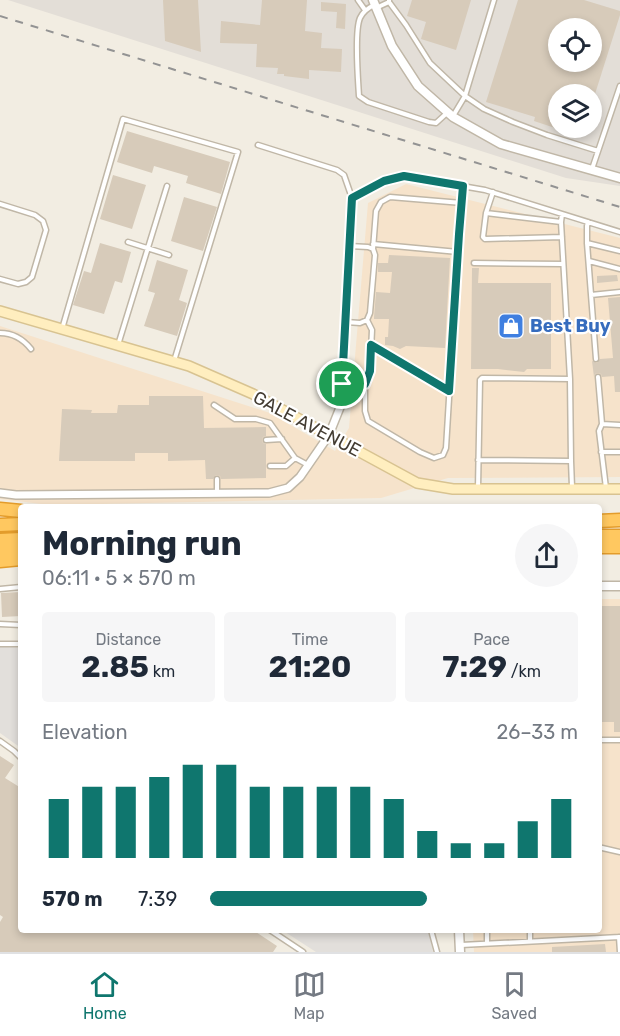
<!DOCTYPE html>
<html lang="en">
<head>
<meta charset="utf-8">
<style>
	body { margin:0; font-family:Rubik,sans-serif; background:#f6f6f7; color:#1f2937; height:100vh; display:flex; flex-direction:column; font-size:22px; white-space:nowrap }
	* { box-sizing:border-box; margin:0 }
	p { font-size:20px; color:#747a83 }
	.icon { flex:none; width:33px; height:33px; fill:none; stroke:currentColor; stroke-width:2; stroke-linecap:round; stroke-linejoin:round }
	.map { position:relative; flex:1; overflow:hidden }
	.details { position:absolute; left:18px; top:504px; width:584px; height:429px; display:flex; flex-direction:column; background:#fff; border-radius:6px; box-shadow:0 3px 9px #0003 }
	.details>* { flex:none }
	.fabs { position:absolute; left:548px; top:18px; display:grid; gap:12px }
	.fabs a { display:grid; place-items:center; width:54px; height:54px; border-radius:50%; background:#fff; box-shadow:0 3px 9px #0003; font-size:30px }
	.pin { position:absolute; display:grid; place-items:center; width:51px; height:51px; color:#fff; margin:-26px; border:3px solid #fff; border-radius:50%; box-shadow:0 2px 6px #0007 }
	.round { display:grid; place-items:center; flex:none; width:63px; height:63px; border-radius:32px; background:#f6f6f7 }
	.overview { display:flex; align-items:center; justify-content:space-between; height:102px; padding:0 24px }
	h1 { font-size:33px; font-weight:700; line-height:45px }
	.metrics { display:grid; grid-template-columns:repeat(3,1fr); gap:9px; height:102px; padding:6px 24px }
	.metrics div { display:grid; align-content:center; border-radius:6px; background:#f6f6f7; text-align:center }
	.metrics b { font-size:30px; font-weight:700 }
	.metrics small { font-size:16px; font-weight:400 }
	.metrics p { font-size:16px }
	.chart { height:168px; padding:12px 24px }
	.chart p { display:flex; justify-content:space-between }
	.chart svg { width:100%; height:108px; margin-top:6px; stroke:#0f766e; stroke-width:6 }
	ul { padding:0 24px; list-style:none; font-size:20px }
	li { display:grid; grid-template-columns:96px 72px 1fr; align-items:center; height:45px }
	li i { height:15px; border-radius:8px; background:#0f766e }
	.menu { display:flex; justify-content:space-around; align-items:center; height:84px; border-top:2px solid #e0e1e3; background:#fff; font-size:16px; color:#747a83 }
	.menu a { display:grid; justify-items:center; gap:3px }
	.menu .active { color:#0f766e }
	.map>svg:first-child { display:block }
	.commercial { fill:#f6e3cb }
	.industrial { fill:#e3ded7; fill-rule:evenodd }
	.parking { fill:#e2dfdb }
	.building { fill:#d7cbba; fill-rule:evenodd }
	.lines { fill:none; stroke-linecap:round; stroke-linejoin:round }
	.service-casing { stroke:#c0b7a7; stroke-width:7 }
	.minor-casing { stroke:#c0b7a7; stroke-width:10 }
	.tertiary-casing { stroke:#c0b7a7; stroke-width:11 }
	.secondary-casing { stroke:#d8c391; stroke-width:12 }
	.motorway-casing { stroke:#e39c2b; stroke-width:15 }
	.service { stroke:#fff; stroke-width:4 }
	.minor { stroke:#fff; stroke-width:7 }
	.tertiary { stroke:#fff; stroke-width:8 }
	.secondary { stroke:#ffeebf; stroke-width:9 }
	.motorway { stroke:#ffc860; stroke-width:12 }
	.rail { stroke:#939393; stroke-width:2; stroke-dasharray:8 8; stroke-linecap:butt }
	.route-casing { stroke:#fff; stroke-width:12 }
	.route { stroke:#0f766e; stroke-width:8 }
	.labels { text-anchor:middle; stroke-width:4.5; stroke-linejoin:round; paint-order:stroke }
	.shop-label { font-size:18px; font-weight:bold; fill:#366cbe; stroke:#fff; text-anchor:start }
	.street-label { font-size:18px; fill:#433c32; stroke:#fff }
</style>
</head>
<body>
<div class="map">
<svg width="620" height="952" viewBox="0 0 620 952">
	<rect width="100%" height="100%" fill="#f2ede2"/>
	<path class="commercial" d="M406 184 620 238V477L448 478 381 498 50 505 0 499V326L270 413 335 451 349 428 368 203Z
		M599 599H620V952H474L473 930H598Z"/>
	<path class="industrial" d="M8 0H620V186L566 178ZM558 28H591V62H558ZM558 94H591V128H558Z"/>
	<path class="parking" d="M0 646 21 648V748L0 733Z
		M282 930H427L430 938 433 952H316Z"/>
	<path class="building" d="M163 0H198L201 52 165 41Z
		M262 0H307L305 31 322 33 321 48 342 49 341 72 309 70V79L284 76V74H277L278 68 256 67 257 44 220 43 221 21 260 25Z
		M412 0H471L456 50 421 39 426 22 407 16Z
		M518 0H584L620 11V15L595 94H558V129L534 121 535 117 486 102ZM558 28H591V62H558Z
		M321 2 346 4 345 29 336 28 337 12 321 11Z
		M559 128H585L582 136 559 129Z
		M127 131 230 162 221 194 186 183 188 176 154 166 152 173 117 162Z
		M113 175 146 185 132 229 100 219Z
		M184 197 217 207 203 251 171 241Z
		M100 243 131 252 122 283 115 281 104 314 73 305 84 271 91 273Z
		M389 255 450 258 445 348 406 346 400 349 393 346 385 345V337H388L389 319H374V317L376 292 390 293 392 272H378V263H388Z
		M157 260 188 270 179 300 187 303 177 336 144 326 155 293 148 291Z
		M472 268H479L478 283H551V369H527L524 372 498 369H471Z
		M617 275 618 281 597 283V276Z
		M620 297V392H615L614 376 602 377 601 374 598 373 595 374 594 377 592 361 597 363 600 359 613 358 608 298Z
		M149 396H203L204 428 266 427V436L263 437 262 440 263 443 266 444V478L221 479 220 476 216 475 213 479H206L205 460 168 461V453H135V461H59L62 409 92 410 91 413H117L118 405H149Z
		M21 592V616L2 617 1 593Z
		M598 606H620V732H614V722H598Z
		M0 756 14 765 5 778 21 788V930H253L277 946 273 952H0V922L3 917 0 915Z
		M605 944 606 952H552V947Z"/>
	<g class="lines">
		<g class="service-casing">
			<path id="service" d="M358 0 365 10
				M389 0V2L406 25 430 63 465 96 484 109 513 122 547 135 598 151
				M374 5C368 8 363 11 360 18 354 32 358 79 359 96L368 102 429 122 436 123 448 112
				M376 8 389 2
				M453 116 465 96 494 0
				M258 145 337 170 344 175 352 198 384 181 404 176 485 190 620 232
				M592 169 620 86
				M493 192 486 213 561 222
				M0 204 35 215 43 221 46 230 32 277 26 282 18 284 0 279
				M486 213 483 237 485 239 562 237
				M588 222 587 226V243L596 359
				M128 242 169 255
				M587 243 620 251
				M373 244 458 252
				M373 249 376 211 381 202 390 197 462 203
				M589 261 620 269
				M474 263 563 264
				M591 295 620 292
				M346 322 360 323 367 320 370 313 375 255 373 249 368 247 349 246
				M62 329 123 119 238 152 174 361
				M0 333C13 333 23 339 31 349
				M118 345 167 186
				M371 345 449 391
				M598 377 602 424 599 431 606 488
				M570 379 571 461
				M343 384H365L370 371 372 330 367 320
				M365 384V411L368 421 420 452 434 458 443 455 446 448 459 234 463 186
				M214 405 235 419H256L270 423 295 458 308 465
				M602 424 620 425
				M266 440 282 439
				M601 452H620
				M478 460 571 461 572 487
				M270 466H286L295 458
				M217 479V493
				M478 488 480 380 482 378 570 379 561 222 562 214
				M0 589 21 587
				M0 624 21 625
				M0 644H21
				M598 740H620
				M0 741 14 751 21 758
				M598 847 620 852
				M270 930 303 952
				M431 930 437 952
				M487 930V943
				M530 930V941
				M619 937 620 952
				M461 945 620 937"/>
		</g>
		<g class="minor-casing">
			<path id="minor" d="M0 493 16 495 269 493 288 488 300 477 329 435 341 405 352 198"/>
		</g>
		<g class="tertiary-casing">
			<path id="tertiary" d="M373 0 392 46 418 86 453 117 501 144 620 178
				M598 586H620
				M459 930 460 952"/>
		</g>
		<g class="secondary-casing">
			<path id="secondary" d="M0 311 189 366 253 394 417 483 453 489H620"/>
		</g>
		<g class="motorway-casing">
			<path id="motorway" d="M0 509 21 511
				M598 521 620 520
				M0 525 21 524
				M598 536H620
				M0 540 21 539
				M598 547H620
				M0 550 21 551
				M0 561 21 559"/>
		</g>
		<use href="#service" class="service"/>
		<use href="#minor" class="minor"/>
		<use href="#tertiary" class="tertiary"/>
		<use href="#secondary" class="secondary"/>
		<use href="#motorway" class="motorway"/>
		<path class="rail" d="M0 16 620 207"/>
	</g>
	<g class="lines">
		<g class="route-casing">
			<path id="route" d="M404 176 463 186 459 234 449 391 371 345 370 371 365 384H342L352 198 384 181Z"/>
		</g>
		<use href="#route" class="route"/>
	</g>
	<defs>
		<g id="shop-square" transform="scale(1.35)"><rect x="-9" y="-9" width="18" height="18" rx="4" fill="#3f7fe0" stroke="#fff"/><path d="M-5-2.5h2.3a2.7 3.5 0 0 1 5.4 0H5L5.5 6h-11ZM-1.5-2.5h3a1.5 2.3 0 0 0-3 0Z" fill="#fff"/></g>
	</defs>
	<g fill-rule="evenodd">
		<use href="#shop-square" x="511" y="326"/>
	</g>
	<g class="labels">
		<g class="shop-label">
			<text x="530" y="332">Best Buy</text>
		</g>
		<g class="street-label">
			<text transform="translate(307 424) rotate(28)" y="6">GALE AVENUE</text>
		</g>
	</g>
</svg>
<div class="fabs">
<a><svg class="icon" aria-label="locate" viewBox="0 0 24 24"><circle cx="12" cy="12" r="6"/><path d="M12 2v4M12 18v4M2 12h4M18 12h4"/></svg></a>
<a><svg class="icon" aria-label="layers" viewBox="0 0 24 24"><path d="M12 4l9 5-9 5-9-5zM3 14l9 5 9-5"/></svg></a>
</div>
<div class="pin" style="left:342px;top:384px;background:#1e9e55"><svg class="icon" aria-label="arrive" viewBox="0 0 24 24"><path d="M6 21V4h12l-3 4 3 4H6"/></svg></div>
<section class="details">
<div class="overview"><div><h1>Morning run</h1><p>06:11 · 5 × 570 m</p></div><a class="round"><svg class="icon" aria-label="share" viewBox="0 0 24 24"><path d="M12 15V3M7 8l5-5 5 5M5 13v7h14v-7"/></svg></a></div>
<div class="metrics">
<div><p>Distance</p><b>2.85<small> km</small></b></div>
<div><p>Time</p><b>21:20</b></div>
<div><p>Pace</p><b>7:29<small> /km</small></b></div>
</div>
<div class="chart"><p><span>Elevation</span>26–33 m</p>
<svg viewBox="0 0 160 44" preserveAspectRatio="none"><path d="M5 44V20M15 44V15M25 44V15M35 44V11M45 44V6M55 44V6M65 44V15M75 44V15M85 44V15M95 44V15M105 44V20M115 44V33M125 44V38M135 44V38M145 44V29M155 44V20"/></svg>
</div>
<ul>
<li><b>570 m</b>7:39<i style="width:59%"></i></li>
</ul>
</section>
</div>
<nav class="menu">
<a class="active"><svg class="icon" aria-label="home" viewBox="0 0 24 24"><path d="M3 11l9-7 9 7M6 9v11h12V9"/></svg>Home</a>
<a><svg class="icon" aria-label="map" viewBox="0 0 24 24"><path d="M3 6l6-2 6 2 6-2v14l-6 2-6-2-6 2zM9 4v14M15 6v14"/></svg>Map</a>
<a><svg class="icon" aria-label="saved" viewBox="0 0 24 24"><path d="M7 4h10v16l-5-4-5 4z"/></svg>Saved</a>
</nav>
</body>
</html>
